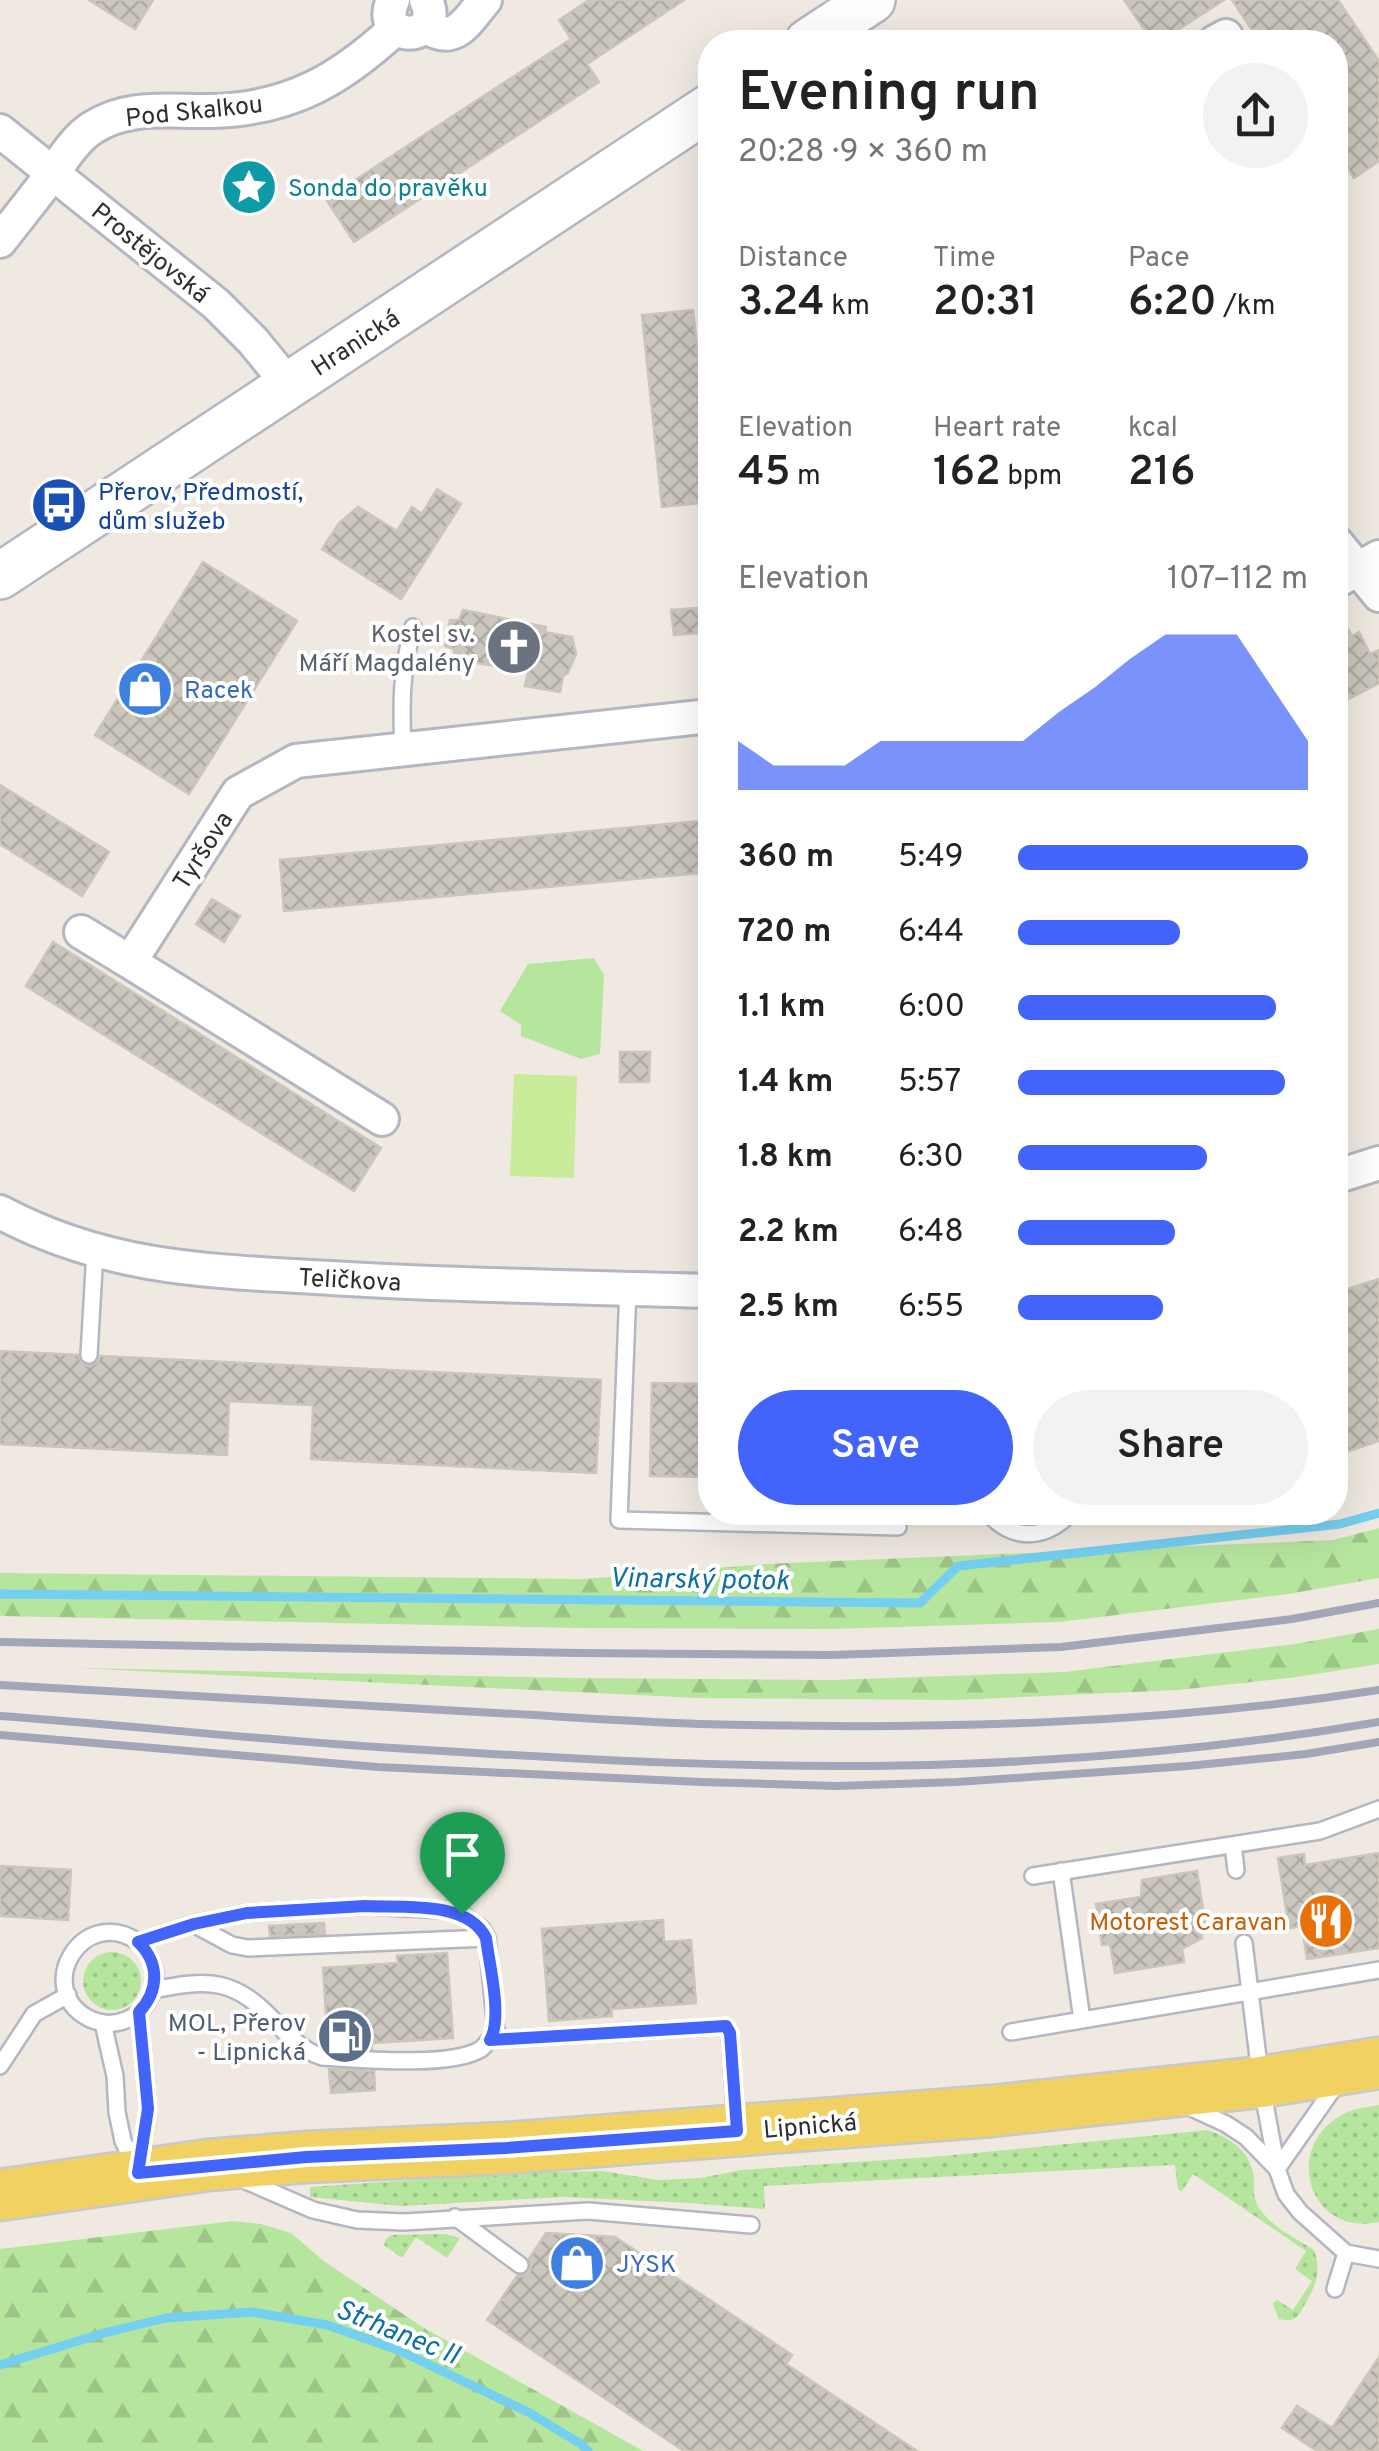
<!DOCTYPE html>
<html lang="en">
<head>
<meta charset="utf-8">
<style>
	body { margin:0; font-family:Overpass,sans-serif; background:#f2f2f2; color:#222; height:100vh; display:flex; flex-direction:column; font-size:38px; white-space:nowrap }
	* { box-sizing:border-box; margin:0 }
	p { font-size:32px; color:#767676 }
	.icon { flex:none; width:55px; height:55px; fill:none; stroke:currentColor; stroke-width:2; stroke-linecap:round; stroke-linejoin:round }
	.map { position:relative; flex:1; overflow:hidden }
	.drawer { position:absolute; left:698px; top:30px; width:650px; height:1495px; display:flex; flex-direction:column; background:#fff; border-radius:40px; box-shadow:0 10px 40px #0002 }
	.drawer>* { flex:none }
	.pin { position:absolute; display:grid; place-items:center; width:85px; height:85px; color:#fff; margin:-102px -42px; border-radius:50% 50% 50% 0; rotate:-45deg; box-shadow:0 0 10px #0007 }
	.pin .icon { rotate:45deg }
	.round { display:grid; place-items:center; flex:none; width:105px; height:105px; border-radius:52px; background:#f2f2f2 }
	.overview { display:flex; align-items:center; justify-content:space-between; height:170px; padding:0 40px }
	h1 { font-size:55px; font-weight:600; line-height:75px }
	.metrics { display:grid; grid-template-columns:repeat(3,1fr); gap:15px; height:170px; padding:10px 40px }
	.metrics div { display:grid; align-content:center }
	.metrics b { font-size:42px; font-weight:600 }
	.metrics small { font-size:28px; font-weight:400 }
	.metrics p { font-size:28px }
	.chart { height:280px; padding:20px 40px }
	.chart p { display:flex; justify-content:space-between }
	.chart svg { width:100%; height:180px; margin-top:10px; fill:#4264fb; opacity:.7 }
	.cta { display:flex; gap:20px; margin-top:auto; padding:20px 40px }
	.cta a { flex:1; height:115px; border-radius:60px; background:#4264fb; color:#fff; font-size:40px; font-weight:600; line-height:115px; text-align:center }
	.cta a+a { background:#f2f2f2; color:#222 }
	ul { padding:0 40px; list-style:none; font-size:32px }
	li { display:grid; grid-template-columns:160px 120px 1fr; align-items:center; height:75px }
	li i { height:25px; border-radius:12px; background:#4264fb }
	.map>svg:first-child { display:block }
	.grass { fill:url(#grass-dots) }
	.forest { fill:url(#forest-firs) }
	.park { fill:#b6e59e }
	.pitch { fill:#c9ec9a }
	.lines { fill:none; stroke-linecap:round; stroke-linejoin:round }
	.stream { stroke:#75cff0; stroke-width:9 }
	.building { fill:url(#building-cross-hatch); stroke:#cbc5ba; stroke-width:2.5 }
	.service-casing { stroke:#b4b7c1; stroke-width:20 }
	.minor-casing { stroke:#b4b7c1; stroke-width:38 }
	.secondary-casing { stroke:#b4b7c1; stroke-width:50 }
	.primary-casing { stroke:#c9c9c9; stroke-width:55 }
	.service { stroke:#fff; stroke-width:15 }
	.minor { stroke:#fff; stroke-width:32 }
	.secondary { stroke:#fff; stroke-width:45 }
	.primary { stroke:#f2d163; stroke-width:50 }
	.rail { stroke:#a3a6b8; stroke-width:8 }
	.route-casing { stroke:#fff; stroke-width:20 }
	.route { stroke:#4264fb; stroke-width:12 }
	.labels { text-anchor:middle; stroke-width:8; stroke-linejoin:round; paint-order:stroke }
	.street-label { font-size:25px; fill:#2e2e2e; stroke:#fff }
	.culture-label { font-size:25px; fill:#0d838f; stroke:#fff; text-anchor:start }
	.transit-label { font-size:25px; fill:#164399; stroke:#fff; text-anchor:start }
	.worship-label { font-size:25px; fill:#5b616d; stroke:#fff; text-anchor:end }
	.shop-label { font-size:25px; fill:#366cbe; stroke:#fff; text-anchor:start }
	.food-label { font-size:25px; fill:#c56008; stroke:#fff; text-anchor:end }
	.service-label { font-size:25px; fill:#4e5e75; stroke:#fff; text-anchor:end }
	.water-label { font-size:28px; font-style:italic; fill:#0d6fa3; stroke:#fff }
</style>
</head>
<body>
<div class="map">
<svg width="1379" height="2451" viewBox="0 0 1379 2451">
	<defs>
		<pattern id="grass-dots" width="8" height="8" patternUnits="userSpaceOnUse" patternTransform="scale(2.5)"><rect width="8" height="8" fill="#b6e59e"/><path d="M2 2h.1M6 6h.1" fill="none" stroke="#9dc588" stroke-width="1.8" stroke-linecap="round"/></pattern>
		<pattern id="forest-firs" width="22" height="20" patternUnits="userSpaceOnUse" patternTransform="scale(2.5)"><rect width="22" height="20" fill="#b6e59e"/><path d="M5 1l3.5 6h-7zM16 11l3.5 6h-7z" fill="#9dc588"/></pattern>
		<pattern id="building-cross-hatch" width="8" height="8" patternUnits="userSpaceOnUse" patternTransform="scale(2.5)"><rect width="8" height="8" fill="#cbc7bf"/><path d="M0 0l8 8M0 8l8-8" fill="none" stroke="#afaba4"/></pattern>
	</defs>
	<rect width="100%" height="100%" fill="#efe9e1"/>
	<path class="grass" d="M83 1981a29 29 0 1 1 58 0a29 29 0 1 1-58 0Z
		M1379 2105V2222C1307 2238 1280 2142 1348 2112 1357 2108 1369 2107 1379 2105Z
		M1208 2130C1232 2139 1252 2152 1254 2180 1254 2189 1253 2196 1257 2204 1267 2225 1296 2238 1314 2250 1324 2277 1311 2292 1299 2315 1292 2321 1288 2321 1279 2319L1273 2304 1277 2300 1293 2310 1312 2281 1295 2269 1306 2251 1193 2174 1182 2191 1178 2190 1175 2165 764 2186 765 2209 689 2203 564 2197 401 2206 310 2197V2187L513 2173 602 2171 658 2180 700 2178 742 2170 944 2156Z
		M445 2234 460 2238 447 2258 416 2237 402 2258 384 2245 386 2239 391 2235Z"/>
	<path class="forest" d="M1379 1528V1578L1288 1594 1059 1622 831 1629 577 1628 0 1616V1573L583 1579 766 1564 1333 1540Z
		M1379 1629V1664L1297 1677 1178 1690 954 1700 699 1698 76 1668 576 1678 832 1680 1064 1672 1295 1644Z
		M233 2221 261 2224 291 2233 325 2262 424 2328 643 2451H0V2249Z"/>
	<path class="park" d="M594 958 604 975 600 1054 581 1059 521 1036V1025L500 1011 528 964Z"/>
	<path class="pitch" d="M514 1074 577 1076 574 1178 510 1176Z"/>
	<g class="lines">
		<path class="stream" d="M0 1594 920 1603 958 1566 1340 1524 1379 1513
			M0 2365 104 2333 166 2318 252 2312 327 2325 398 2350 528 2412 581 2444 588 2451"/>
	</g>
	<path class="building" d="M89 0H153L135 29Z
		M589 0H684L587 64 599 82 354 242 326 199 571 39 559 20Z
		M1124 0H1224L1159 42H1153Z
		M1232 0H1338L1379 61V161L1354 178 1335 149V42H1260Z
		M693 310 710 466V502L662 507 642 315Z
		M437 489 461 504 401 599 322 549 339 523 358 507 397 531 412 507 422 514Z
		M203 562 297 621 189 794 95 735Z
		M1335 606 1352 636 1359 632 1370 654 1379 650V683L1335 706Z
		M710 607V632L674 635 671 610Z
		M463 610 546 627 545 632 572 637 576 654 568 673 563 676 560 692 525 686 528 672 454 659V649L445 646 450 620H459Z
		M0 785 109 852 82 896 0 844Z
		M710 820V872L284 911 280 860Z
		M212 899 240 916 224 942 196 924Z
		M53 942 381 1148 354 1191 26 986Z
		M620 1052H650L649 1082H620Z
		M1379 1279V1441L1343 1453 1335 1427V1293Z
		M0 1351 78 1355 82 1364 89 1366 98 1362 100 1356 601 1380 596 1473 311 1459 313 1405 229 1401 227 1455 0 1444Z
		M652 1383 710 1384V1477L650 1476Z
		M1379 1853V1948L1307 1959 1302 1926 1289 1928 1278 1858 1304 1854 1305 1865Z
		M0 1866 71 1870 68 1920 0 1916Z
		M1197 1871 1206 1928 1200 1930 1202 1938 1182 1949 1184 1962 1115 1973 1110 1944 1102 1945 1096 1904 1141 1897 1142 1880Z
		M663 1920 664 1942 691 1940 696 2003 611 2009 612 2016 549 2021 542 1929Z
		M324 1923 325 1934 270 1936 269 1926Z
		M447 1953 453 2038 372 2043V2049L328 2046 323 1968 398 1963 397 1956Z
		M329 2069 374 2071 375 2090 331 2093Z
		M546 2233 615 2237 792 2355 786 2364 917 2451H684L487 2320 517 2276H524L530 2271 531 2265 529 2259Z
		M1379 2357V2451H1317L1282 2428 1297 2406 1332 2428Z"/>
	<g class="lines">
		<g class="service-casing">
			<path id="service" d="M403 749C401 704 401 672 413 627
				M628 1288 619 1520 898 1527
				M89 1355 95 1251
				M987 1512C1013 1542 1045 1540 1072 1512
				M1233 1845 1236 1870
				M1061 1871 1082 2020
				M1033 1876 1320 1831 1379 1809
				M193 1924 232 1945 248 1948 487 1938
				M138 1942C150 1954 157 1968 154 1984 152 2000 141 2014 126 2020 114 2025 100 2024 88 2018 33 1988 83 1904 138 1942L193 1924 247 1913 365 1906 445 1910 462 1914 482 1929 487 1938 496 2030C492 2036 487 2044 481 2049 451 2068 358 2059 322 2057 304 2051 290 2038 277 2024 236 1979 211 1978 153 1990
				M1244 1943 1261 2082 1277 2169 1286 2194 1300 2212 1346 2253 1335 2289
				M139 2013 148 2109 139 2169
				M103 2023 115 2076 117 2112 123 2141 137 2170
				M1011 2032 1379 1970
				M490 2040 726 2026 730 2033 736 2124
				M0 2066 34 2014 68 1995
				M1187 2106 1226 2124 1246 2137 1277 2169
				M1277 2169 1338 2082
				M239 2178 313 2210 357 2220 404 2222 588 2211 751 2225
				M455 2217 520 2265
				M1346 2253 1379 2259"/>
		</g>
		<g class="minor-casing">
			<path id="minor" d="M393 0C373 44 446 43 426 0
				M425 26C455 47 467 21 485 0
				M1215 42 1226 36
				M0 131 216 304 253 341 289 385
				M0 241C17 219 35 197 52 174 64 158 75 139 92 128 129 104 170 112 212 111 290 109 340 80 396 28
				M1335 541 1379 595
				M1335 582 1379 557
				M81 932 130 962
				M382 1119 130 962 238 793 296 761 710 716
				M1335 1177 1379 1163
				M0 1212C109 1270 211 1271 331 1278 457 1286 584 1287 710 1291"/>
		</g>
		<g class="secondary-casing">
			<path id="secondary" d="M808 42 872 0
				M0 576 710 107"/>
		</g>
		<g class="primary-casing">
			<path id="primary" d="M0 2195 208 2165 307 2157 506 2148 992 2111 1261 2082 1379 2063"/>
		</g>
		<use href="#service" class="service"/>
		<use href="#minor" class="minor"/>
		<use href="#secondary" class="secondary"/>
		<use href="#primary" class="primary"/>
		<path class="rail" d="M0 1642 577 1653 832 1655 1061 1647 1292 1619 1379 1603
			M0 1685C153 1694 307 1702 460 1711 540 1715 621 1721 701 1724 928 1730 1155 1725 1379 1690
			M0 1716C126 1725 251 1739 377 1747 570 1759 765 1771 958 1764 1099 1759 1240 1746 1379 1722
			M0 1735 378 1767 701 1782 836 1786 957 1782 1188 1766 1306 1754 1379 1742"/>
	</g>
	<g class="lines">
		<g class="route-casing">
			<path id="route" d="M365 1906C401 1908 468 1900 486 1938 489 1964 503 2018 490 2040L726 2026 730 2033 737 2131 506 2148 306 2157 138 2173 148 2109 139 2012C159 1991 160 1963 138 1942L194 1924 247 1913Z"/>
		</g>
		<use href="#route" class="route"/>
	</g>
	<defs>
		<g id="sight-disc" transform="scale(2.875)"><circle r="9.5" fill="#0f9aa8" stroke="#fff"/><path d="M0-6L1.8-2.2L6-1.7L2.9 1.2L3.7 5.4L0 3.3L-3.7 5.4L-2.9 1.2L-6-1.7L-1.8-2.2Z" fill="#fff"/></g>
		<g id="bus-disc" transform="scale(2.875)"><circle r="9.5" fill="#1a4fb4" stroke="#fff"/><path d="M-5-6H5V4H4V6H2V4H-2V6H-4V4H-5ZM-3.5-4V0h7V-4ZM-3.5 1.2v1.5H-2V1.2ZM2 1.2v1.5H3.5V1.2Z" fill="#fff"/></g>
		<g id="church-disc" transform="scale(2.875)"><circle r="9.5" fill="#6b7280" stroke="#fff"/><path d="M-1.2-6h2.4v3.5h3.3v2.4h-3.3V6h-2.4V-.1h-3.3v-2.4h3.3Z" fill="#fff"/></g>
		<g id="shop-disc" transform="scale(2.875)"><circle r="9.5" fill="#3f7fe0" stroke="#fff"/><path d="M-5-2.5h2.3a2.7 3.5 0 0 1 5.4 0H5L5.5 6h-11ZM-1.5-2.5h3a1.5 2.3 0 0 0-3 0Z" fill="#fff"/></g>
		<g id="restaurant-disc" transform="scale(2.875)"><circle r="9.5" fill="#e8710a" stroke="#fff"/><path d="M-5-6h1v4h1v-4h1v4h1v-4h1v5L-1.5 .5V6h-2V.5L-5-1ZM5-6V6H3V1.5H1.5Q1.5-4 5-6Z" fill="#fff"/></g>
		<g id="fuel-disc" transform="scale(2.875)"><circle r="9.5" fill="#5c6f8a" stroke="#fff"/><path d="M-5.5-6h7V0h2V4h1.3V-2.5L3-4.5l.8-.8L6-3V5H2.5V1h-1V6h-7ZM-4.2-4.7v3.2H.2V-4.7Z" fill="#fff"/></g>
	</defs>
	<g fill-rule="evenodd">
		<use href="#sight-disc" x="249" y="187"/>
		<use href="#bus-disc" x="59" y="505"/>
		<use href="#church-disc" x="514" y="647"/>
		<use href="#shop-disc" x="145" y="689"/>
		<use href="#restaurant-disc" x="1326" y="1921"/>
		<use href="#fuel-disc" x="345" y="2036"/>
		<use href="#shop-disc" x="577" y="2263"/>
	</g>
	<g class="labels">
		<g class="street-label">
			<text transform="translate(194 110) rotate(-6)" y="9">Pod Skalkou</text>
			<text transform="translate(151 252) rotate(39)" y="9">Prostějovská</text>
			<text transform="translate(355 342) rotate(-33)" y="9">Hranická</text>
			<text transform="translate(202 850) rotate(-57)" y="9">Tyršova</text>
			<text transform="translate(350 1279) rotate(3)" y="9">Teličkova</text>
			<text transform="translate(810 2125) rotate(-5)" y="9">Lipnická</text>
		</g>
		<g class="culture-label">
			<text x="288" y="196">Sonda do pravěku</text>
		</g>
		<g class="transit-label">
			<text x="98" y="500">Přerov, Předmostí,<tspan x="98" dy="29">dům služeb</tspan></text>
		</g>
		<g class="worship-label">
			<text x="475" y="642">Kostel sv.<tspan x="475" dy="29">Máří Magdalény</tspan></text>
		</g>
		<g class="shop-label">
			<text x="184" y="698">Racek</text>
			<text x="616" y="2272">JYSK</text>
		</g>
		<g class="food-label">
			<text x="1287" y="1930">Motorest Caravan</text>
		</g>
		<g class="service-label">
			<text x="306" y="2031">MOL, Přerov<tspan x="306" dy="29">- Lipnická</tspan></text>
		</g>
		<g class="water-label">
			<text transform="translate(699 1578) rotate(1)" y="10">Vinarský potok</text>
			<text transform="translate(398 2331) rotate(22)" y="10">Strhanec II</text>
		</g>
	</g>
</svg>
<div class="pin" style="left:462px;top:1914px;background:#1e9e55"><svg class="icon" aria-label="arrive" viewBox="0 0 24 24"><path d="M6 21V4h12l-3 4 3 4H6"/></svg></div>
<section class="drawer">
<div class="overview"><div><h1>Evening run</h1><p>20:28 · 9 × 360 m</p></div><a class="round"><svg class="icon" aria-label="share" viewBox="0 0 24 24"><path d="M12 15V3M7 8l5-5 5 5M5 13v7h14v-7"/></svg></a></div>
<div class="metrics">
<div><p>Distance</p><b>3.24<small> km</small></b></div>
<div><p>Time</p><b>20:31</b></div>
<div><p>Pace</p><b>6:20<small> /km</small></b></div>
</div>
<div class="metrics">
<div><p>Elevation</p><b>45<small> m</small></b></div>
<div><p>Heart rate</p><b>162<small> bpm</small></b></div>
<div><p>kcal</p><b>216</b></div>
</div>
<div class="chart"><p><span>Elevation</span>107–112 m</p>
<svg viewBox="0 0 160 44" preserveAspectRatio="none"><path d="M0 44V32L10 38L20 38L30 38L40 32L50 32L60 32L70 32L80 32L90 25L100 19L110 12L120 6L130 6L140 6L150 19L160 32V44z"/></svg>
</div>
<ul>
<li><b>360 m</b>5:49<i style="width:100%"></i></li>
<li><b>720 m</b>6:44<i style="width:56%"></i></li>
<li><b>1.1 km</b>6:00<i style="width:89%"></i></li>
<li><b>1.4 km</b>5:57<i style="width:92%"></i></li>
<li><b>1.8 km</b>6:30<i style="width:65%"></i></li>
<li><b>2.2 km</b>6:48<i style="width:54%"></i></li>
<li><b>2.5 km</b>6:55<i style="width:50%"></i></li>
</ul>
<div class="cta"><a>Save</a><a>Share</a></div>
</section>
</div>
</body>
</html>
